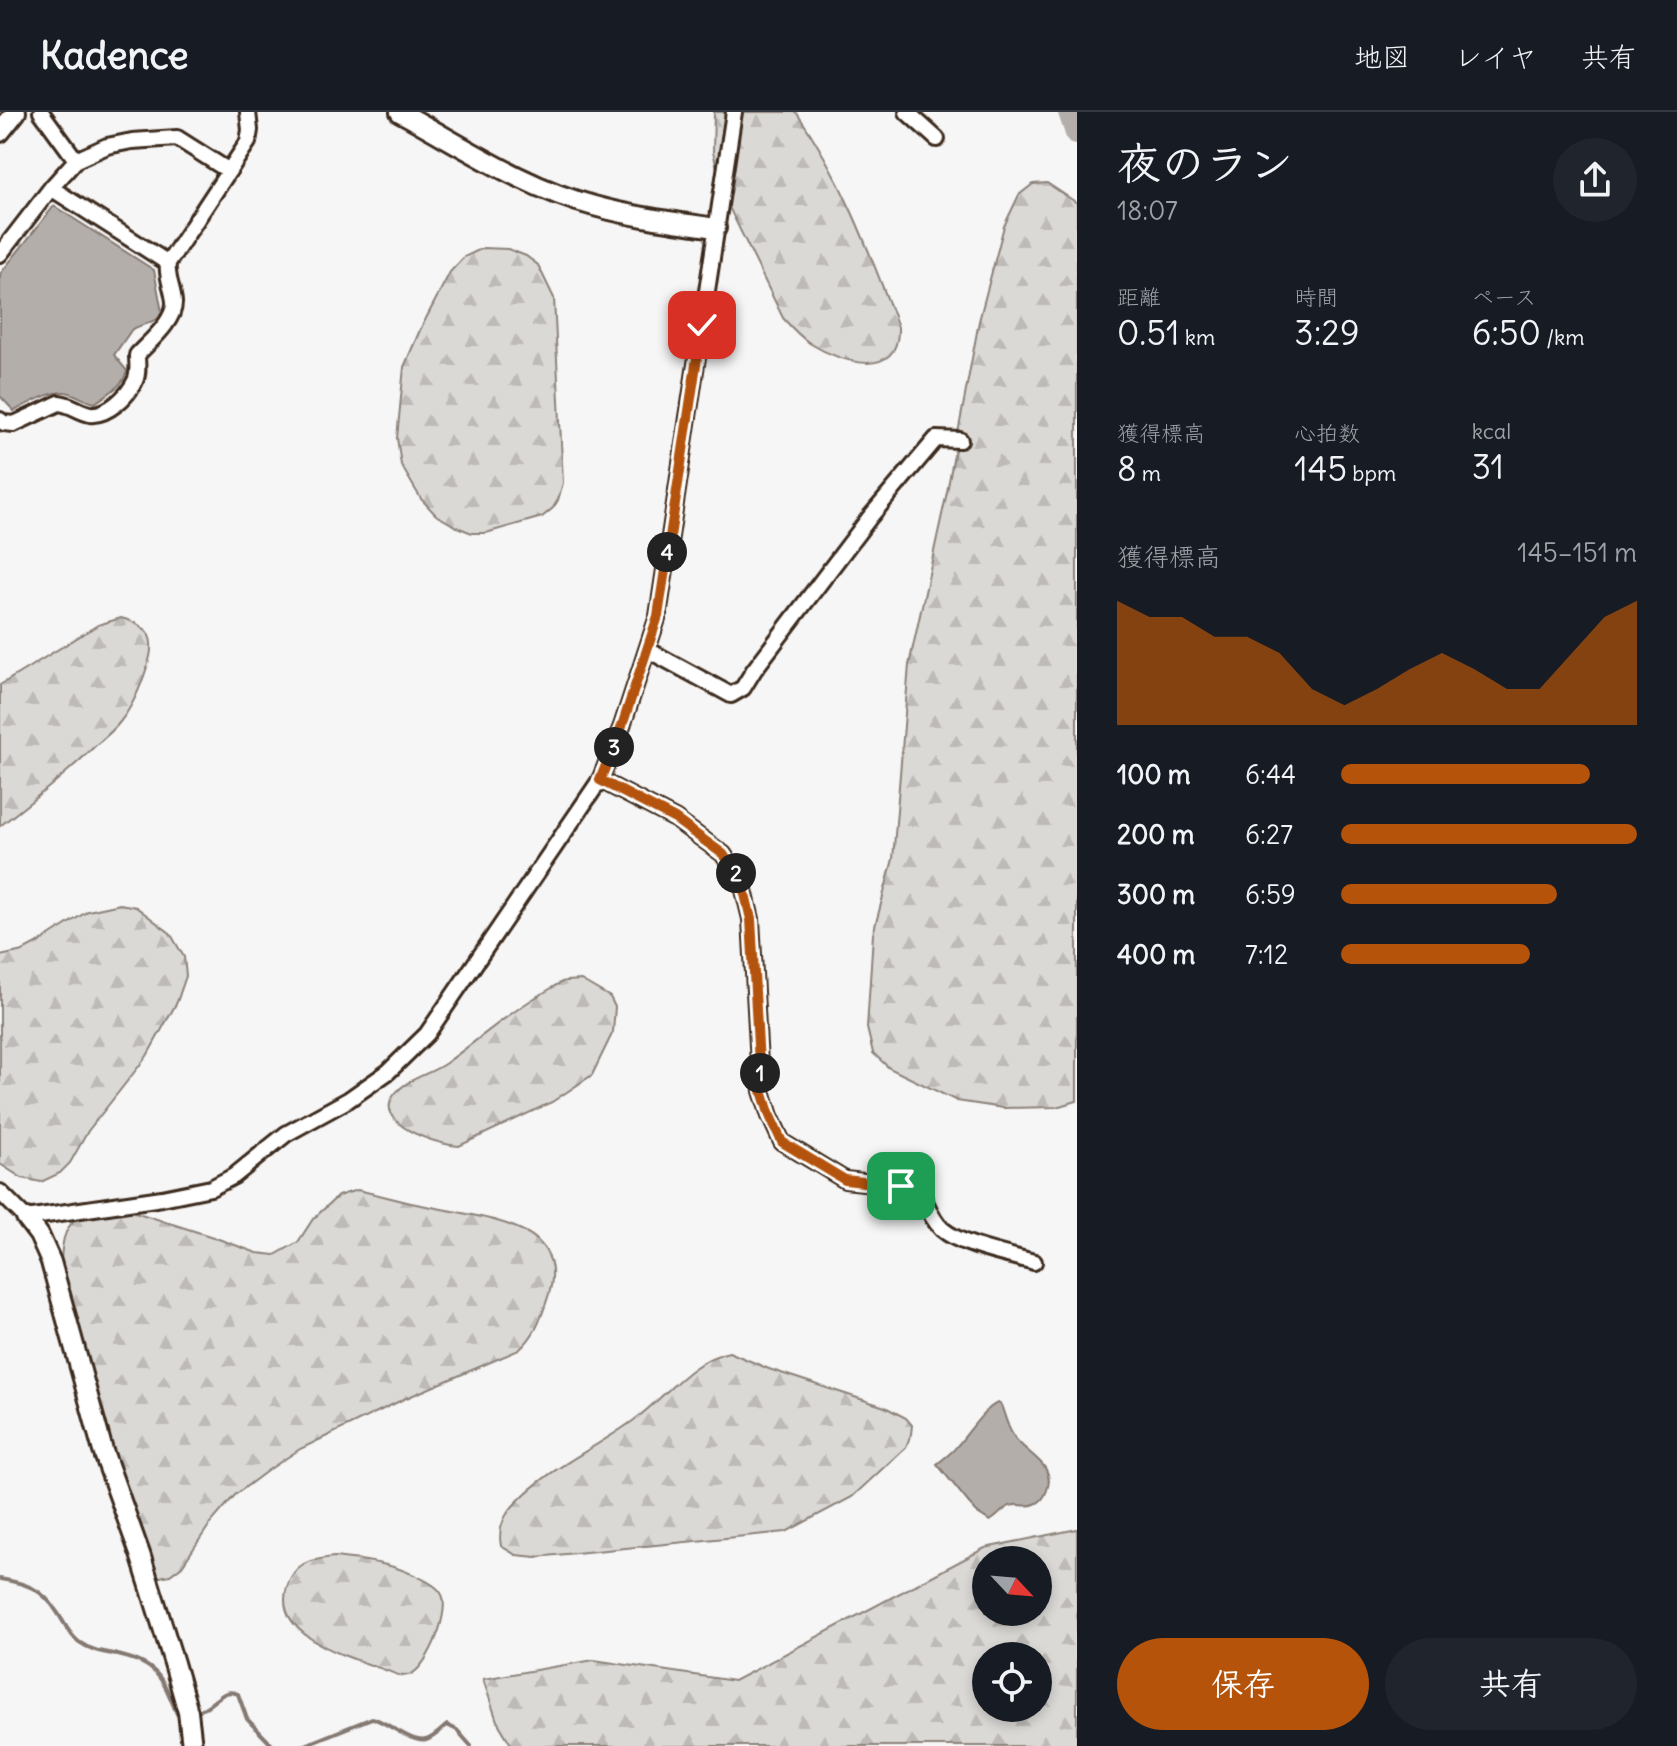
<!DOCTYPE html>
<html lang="ja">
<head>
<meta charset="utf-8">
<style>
	body { margin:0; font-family:Delius,"Klee One",sans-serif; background:#20242c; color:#f1f3f6; height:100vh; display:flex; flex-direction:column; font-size:30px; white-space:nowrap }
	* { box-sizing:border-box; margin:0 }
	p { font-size:26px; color:#9ea1a6 }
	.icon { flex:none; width:44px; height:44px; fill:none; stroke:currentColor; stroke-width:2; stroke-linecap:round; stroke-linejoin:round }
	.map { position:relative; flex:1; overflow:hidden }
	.side { display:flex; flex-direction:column; background:#171b24; width:600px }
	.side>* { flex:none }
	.needle { width:52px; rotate:116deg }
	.buttons { position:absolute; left:972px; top:1434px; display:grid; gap:16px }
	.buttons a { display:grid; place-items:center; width:80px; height:80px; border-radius:50%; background:#171b24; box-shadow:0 4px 12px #0003; font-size:40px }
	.pin { position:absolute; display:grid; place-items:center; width:68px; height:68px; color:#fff; margin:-34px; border-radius:16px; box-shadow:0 4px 12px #0006 }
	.km { position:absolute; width:40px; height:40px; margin:-20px; border-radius:50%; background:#222; color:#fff; font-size:22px; line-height:40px; text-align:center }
	.round { display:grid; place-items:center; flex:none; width:84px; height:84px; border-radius:42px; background:#20242c }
	.summary { display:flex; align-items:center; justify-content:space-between; height:136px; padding:0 40px }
	h1 { font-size:44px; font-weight:600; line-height:60px }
	.stats { display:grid; grid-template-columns:repeat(3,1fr); gap:12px; height:136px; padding:8px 40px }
	.stats div { display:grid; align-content:center }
	.stats b { font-size:34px; font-weight:600 }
	.stats small { font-size:22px; font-weight:400 }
	.stats p { font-size:22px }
	.chart { height:224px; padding:16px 40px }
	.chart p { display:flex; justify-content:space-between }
	.chart svg { width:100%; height:144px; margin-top:8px; fill:#b45309; opacity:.7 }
	.action { display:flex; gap:16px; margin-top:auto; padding:16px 40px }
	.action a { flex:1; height:92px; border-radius:48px; background:#b45309; color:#fff; font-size:32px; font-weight:600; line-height:92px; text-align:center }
	.action a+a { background:#20242c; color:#f1f3f6 }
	ul { padding:0 40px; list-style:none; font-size:26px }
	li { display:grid; grid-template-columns:128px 96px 1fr; align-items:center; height:60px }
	li i { height:20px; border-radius:10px; background:#b45309 }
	header { display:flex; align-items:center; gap:48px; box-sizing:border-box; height:112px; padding:0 40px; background:#171b24; border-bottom:2px solid #363941 }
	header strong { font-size:38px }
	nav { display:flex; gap:44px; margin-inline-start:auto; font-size:28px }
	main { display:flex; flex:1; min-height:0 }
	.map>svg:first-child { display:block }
	.forest { fill:url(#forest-firs); stroke:#8b827a; stroke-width:2; fill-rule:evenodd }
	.water { fill:#b4aeaa; stroke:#847972; stroke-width:2 }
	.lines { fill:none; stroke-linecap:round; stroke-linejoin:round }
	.stream { stroke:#847972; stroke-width:4 }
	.river { stroke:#b4aeaa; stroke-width:24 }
	.minor-casing { stroke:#3b2a1e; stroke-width:20 }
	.tertiary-casing { stroke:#3b2a1e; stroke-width:24 }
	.minor { stroke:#fff; stroke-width:14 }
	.tertiary { stroke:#fff; stroke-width:18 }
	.route-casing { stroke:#fff; stroke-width:16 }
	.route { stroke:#b45309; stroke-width:10 }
</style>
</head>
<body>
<header>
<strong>Kadence</strong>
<nav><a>地図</a><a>レイヤ</a><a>共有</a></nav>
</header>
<main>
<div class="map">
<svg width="1077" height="1634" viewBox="0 0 1077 1634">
	<defs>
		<pattern id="forest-firs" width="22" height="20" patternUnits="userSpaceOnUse" patternTransform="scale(2)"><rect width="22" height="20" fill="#dbd9d6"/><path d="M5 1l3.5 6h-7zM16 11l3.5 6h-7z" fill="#bdbab7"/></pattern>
	</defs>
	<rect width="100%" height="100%" fill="#f7f6f6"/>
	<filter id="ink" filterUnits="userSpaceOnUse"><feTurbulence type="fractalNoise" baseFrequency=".0125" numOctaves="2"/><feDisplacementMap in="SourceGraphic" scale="16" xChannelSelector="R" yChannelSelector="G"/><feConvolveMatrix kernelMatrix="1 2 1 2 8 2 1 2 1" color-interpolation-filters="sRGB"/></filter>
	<g filter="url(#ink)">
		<path class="forest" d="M714 0H796C842 65 870 141 898 215 900 270 840 250 811 232 800 225 791 215 783 206L724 85 713 40Z
			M1047 71 1077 91V989L1056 995 1003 996 957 989 889 956 873 941 867 916 873 822 893 747 909 553 947 380 979 209 1004 114 1019 83 1033 72Z
			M483 136 508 137 526 144 538 153 554 186 563 371 558 388 553 396 542 405 486 421H472L457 415 436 403 421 387 401 353 397 326 404 255 420 218 450 160 464 145Z
			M121 506C150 514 157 526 147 555 141 574 133 594 120 610 113 619 103 627 94 635 64 664 32 689 0 714V573L98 513Z
			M120 792 136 795 170 821 184 845 186 864 177 890 147 944 88 1019 70 1051 60 1061 41 1070 22 1066 0 1052V844L23 839 38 831 88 799Z
			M581 868 610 885 615 895 613 920 592 963 552 990 459 1034C439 1033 372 1013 394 983 407 966 429 963 446 951 478 928 507 902 541 882 548 879 555 873 562 870 568 868 575 869 581 868Z
			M357 1078C377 1082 397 1088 416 1092 448 1099 517 1107 538 1129 554 1144 555 1165 548 1185 541 1206 536 1223 519 1238L404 1287 300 1337 267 1359 235 1383 210 1412 182 1454 170 1463 160 1465 149 1463 141 1457 60 1160C63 1124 61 1118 89 1093H113L213 1125 257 1141 275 1143 298 1130 313 1107 338 1084Z
			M729 1240 769 1257 885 1295 906 1306 912 1313 911 1322 906 1335 852 1385 786 1420 536 1445 516 1443 501 1434C498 1418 502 1406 513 1394 546 1357 595 1337 634 1308 665 1286 690 1248 729 1240Z
			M1077 1417V1634H512L497 1609 483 1567 594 1548 734 1569 985 1436ZM986 1448H1038V1500H986ZM986 1544H1038V1596H986Z
			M334 1445C350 1447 367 1448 382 1452 397 1455 434 1469 441 1481 452 1497 428 1555 411 1562 404 1566 395 1562 388 1559 353 1546 271 1526 287 1475 295 1449 311 1448 334 1445Z"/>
		<path class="water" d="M54 94 154 158 162 200 158 207 132 217 114 243 127 259C123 275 107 282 95 291 86 289 79 284 70 281 55 276 28 292 14 299L0 284V162Z
			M998 1291 1001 1293C1005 1303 1007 1314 1013 1323 1024 1342 1057 1351 1047 1378 1045 1384 1041 1390 1035 1392 1027 1396 1018 1391 1010 1394 1002 1397 998 1405 990 1409L976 1400 937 1352C944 1346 952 1341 957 1334 967 1323 985 1295 998 1291Z"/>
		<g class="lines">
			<path class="stream" d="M0 1467C25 1471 42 1476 57 1500 65 1511 68 1522 79 1530 90 1538 101 1540 114 1542 157 1552 161 1562 177 1602L183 1601
				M195 1600C215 1595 221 1574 238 1582L247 1607 273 1634
				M302 1634 372 1606C386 1609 412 1632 426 1628 434 1626 441 1618 447 1613L457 1618 471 1634"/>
			<path class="river" d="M1070 0 1077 21"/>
			<g class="minor-casing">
				<path id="minor" d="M41 0 76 48
					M907 0 937 27
					M51 76 168 151
					M0 142 51 76 76 48 107 34 132 29 177 26 229 59
					M0 308 4 311 14 312 59 291C71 292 79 300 90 302 107 304 128 284 135 269 139 262 137 251 137 243 149 230 175 209 174 190 173 176 166 165 168 151L248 30 250 18 248 0
					M648 538 731 583 743 576 754 558 870 405 936 327 960 328
					M600 668 675 707 723 742 734 758 744 778 751 807 759 952 762 979 770 1004 782 1030 845 1068 901 1074 922 1083C928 1095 932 1108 942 1117 961 1134 1009 1143 1034 1150
					M0 1080 26 1106 162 1086 211 1076 234 1064 286 1022 348 988 388 960 427 922 600 668 622 614 658 504 734 0"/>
			</g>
			<g class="tertiary-casing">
				<path id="tertiary" d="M400 0C463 34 525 76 594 94 634 105 675 110 716 116
					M0 20 16 0
					M26 1106 39 1123 51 1150 103 1339 140 1442 174 1551 188 1600 192 1634"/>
			</g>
			<use href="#minor" class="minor"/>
			<use href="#tertiary" class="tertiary"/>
		</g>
	</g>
	<g class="lines" filter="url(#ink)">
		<g class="route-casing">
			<path id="route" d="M702 213 658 504 622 614 600 668 675 707 723 742 734 758 744 778 751 807 759 952 762 979 770 1004 782 1030 845 1068 901 1074"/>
		</g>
		<use href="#route" class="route"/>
	</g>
</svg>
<div class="buttons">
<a><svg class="needle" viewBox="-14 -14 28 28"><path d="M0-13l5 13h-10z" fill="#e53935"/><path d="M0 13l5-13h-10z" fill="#9ea1a6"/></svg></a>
<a><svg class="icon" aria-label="locate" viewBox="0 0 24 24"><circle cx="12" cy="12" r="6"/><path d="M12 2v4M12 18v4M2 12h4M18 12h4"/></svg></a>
</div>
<div class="pin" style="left:901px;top:1074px;background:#1e9e55"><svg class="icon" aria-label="arrive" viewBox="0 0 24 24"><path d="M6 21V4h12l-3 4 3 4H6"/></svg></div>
<div class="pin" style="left:702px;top:213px;background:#d93025"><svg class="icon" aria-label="check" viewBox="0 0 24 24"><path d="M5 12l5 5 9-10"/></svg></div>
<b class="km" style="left:760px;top:961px">1</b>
<b class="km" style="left:736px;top:761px">2</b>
<b class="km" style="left:614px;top:635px">3</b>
<b class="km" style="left:667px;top:440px">4</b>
</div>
<section class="side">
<div class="summary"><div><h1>夜のラン</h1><p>18:07</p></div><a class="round"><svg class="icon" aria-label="share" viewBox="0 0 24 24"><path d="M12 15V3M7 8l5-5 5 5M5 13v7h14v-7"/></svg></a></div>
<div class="stats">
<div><p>距離</p><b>0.51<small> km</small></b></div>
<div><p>時間</p><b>3:29</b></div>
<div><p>ペース</p><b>6:50<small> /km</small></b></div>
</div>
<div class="stats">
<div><p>獲得標高</p><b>8<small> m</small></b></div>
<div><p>心拍数</p><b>145<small> bpm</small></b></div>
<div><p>kcal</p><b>31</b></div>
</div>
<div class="chart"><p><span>獲得標高</span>145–151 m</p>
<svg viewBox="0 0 160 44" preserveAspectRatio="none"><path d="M0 44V6L10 11L20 11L30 17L40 17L50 22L60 33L70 38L80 33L90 27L100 22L110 27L120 33L130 33L140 22L150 11L160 6V44z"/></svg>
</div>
<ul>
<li><b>100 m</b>6:44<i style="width:84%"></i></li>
<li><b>200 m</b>6:27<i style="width:100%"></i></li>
<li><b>300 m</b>6:59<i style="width:73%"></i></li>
<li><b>400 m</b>7:12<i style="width:64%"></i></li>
</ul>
<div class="action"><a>保存</a><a>共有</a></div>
</section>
</main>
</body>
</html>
